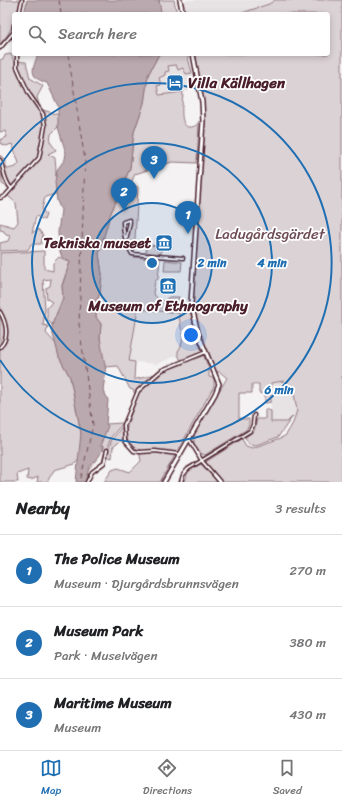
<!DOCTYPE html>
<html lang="en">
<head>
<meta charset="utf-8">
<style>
  :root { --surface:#fff; --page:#f6f6f6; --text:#202124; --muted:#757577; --line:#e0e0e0; --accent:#1f6fb2 }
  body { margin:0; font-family:Sriracha,sans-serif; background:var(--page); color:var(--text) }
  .you { position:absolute; left:191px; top:335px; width:14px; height:14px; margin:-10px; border:3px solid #fff; border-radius:50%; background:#1a73e8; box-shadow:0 0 0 6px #1a73e833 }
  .badge { display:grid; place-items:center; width:26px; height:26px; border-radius:50%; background:var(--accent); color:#fff; font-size:13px; font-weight:700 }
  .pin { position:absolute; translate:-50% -33px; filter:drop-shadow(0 1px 2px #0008) }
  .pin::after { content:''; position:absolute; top:21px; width:14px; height:12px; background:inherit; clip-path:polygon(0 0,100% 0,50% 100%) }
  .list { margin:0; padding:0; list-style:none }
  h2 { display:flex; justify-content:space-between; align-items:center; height:52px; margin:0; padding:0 16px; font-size:17px }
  h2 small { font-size:13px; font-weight:400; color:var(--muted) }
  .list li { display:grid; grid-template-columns:26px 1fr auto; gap:12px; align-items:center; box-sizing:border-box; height:72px; padding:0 16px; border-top:1px solid var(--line) }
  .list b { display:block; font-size:15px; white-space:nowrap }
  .list p { margin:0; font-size:13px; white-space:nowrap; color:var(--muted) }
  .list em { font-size:13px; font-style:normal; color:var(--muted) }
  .icon { flex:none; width:22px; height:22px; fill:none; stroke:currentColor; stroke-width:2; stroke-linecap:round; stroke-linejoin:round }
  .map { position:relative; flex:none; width:342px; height:482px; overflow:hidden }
  .search { position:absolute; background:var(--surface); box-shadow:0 2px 6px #0003; left:12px; right:12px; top:12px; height:44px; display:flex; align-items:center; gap:10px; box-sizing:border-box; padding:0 14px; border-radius:4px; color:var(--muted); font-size:15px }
  .sheet { height:268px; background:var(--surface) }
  nav { display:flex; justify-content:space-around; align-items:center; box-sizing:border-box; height:56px; border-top:1px solid var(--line); background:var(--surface); font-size:11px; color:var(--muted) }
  nav a { display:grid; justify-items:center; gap:2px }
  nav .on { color:var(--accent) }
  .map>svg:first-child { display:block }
  .built { fill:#e7e2e3 }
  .green { fill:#dbd2d5; stroke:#927880; fill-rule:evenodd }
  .water { fill:#baa9ae; stroke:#8d727a }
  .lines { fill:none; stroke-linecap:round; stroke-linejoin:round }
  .ferry { stroke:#714f59; stroke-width:1; stroke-dasharray:5 4; stroke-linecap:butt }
  .street-casing { stroke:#4a1f2b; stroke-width:5 }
  .secondary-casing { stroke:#4a1f2b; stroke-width:6 }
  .street { stroke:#fff; stroke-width:2 }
  .secondary { stroke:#fff; stroke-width:3 }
  .ring { fill:none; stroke:#1f6fb2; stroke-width:2 }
  .labels { text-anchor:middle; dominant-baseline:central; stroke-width:3.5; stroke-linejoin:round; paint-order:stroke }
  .poi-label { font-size:15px; font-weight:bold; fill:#4a1f2b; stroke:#fff; text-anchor:start }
  .park-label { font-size:15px; fill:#6e4c56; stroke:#fff }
  .centre { fill:#1f6fb2; stroke:#fff; stroke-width:2 }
  .ring-label { font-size:12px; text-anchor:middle; font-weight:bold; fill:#1f6fb2; stroke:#fff; stroke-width:3.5; stroke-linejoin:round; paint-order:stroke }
</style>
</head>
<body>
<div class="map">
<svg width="342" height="482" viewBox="0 0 342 482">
  <rect width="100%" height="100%" fill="#f4f2f2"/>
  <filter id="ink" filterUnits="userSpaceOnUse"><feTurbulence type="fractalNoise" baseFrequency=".025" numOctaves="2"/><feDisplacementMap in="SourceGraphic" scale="8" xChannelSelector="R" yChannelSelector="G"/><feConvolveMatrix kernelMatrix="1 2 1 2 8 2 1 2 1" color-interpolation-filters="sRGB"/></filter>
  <g filter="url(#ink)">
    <path class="built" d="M182 0H275L269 4 239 14H186Z
      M177 65 178 70 183 68 186 74 192 73 195 86 189 88V91L159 96 157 86 159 78 168 66Z
      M138 309 179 313 182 328 181 347 178 351V355L157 364 129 361Z
      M284 381 294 394 297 410 295 417 293 416 287 422H271V383Z"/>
    <path class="green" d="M0 0H21L18 12 14 14C14 26 8 36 0 44Z
      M159 0H174L177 14H160Z
      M275 0H342V482H220L204 463 242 439 246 446 252 448 281 438 286 435 293 423 297 410 295 399 294 394 284 381 271 383V402L265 403V394L259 393V384H252V393H239V419H249V425L246 430 205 455 199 453 194 443V434L227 378 220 372H216C204 345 192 319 193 289L205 122 204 108 195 54H328V14H239L269 4Z
      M11 54 14 61 26 62 30 78 43 86 37 97 40 109 59 115 58 127 51 134 50 142 56 150 48 154 55 158C57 170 55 182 56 194L45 197 42 209 46 215 44 220 36 216 32 233 38 229 43 235 41 244H31L28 250 0 251V243L8 241 10 236 6 235 4 231 0 230V223L14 227 18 222 16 203 8 196 9 188 2 184 0 155 6 161 7 169 16 167 19 163 12 144 6 146 0 143V140L7 137 5 131 0 132V60L4 58 5 55Z
      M159 54H187L192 73 186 74 183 68 178 70 176 65 168 66 169 71 165 72V75L159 78 161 85 157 86 159 95 183 92C183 100 177 130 192 127 196 126 198 124 199 121L197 163 172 162 135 174 131 183 138 187 134 257 160 260 158 279 155 281 153 293 159 300 164 301 169 297H179L178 301 173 304V308L183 309 186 304H189L194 328H186V338L189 341H198L209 369V377L214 378V386L160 482H104L112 470 118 468 130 472 141 461 139 450 129 445C121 426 134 414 136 396L133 390 130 389 118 366 105 367C101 354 99 338 101 324L96 318V302L100 293 102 274 99 254 110 215 130 168 134 132 144 103 148 75ZM138 309 179 313C179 325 187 340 178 351V355L183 364C175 367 140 380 134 379L135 362 129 361Z
      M147 245 161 246V254L146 252Z
      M44 251V269L53 271V263L59 257 70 262 62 285 63 298 52 325 47 319V308L52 302 47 299 46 288 50 286 51 279 43 280 45 309 43 325 48 326 46 333 56 344 59 357 70 377 81 433 80 458 75 464 54 470 47 482H37L38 477 31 480 27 479 28 470 17 474 18 482H0V253Z
      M165 260 182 262 181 271H164Z
      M265 409 271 411V422H287L293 416 278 437 256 445 249 444 245 437 254 431 257 419H265Z
      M123 423 111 437 106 451 102 450 103 447 100 446 106 424Z
      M122 427 123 439 113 447 112 458 106 456 112 439Z
      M200 464 202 465 218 482H185L188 470Z"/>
    <path class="water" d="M27 0H159L161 12 160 14H24Z
      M38 54H159L148 75 144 103 134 132 130 168 110 215 99 254 102 274 100 293 96 302V317L101 324 100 338 106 371 103 389 108 400 106 424 108 426 100 446H103C101 458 94 460 89 469 87 473 87 478 85 482H76L81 433 70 377 59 357 52 331V325L63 298 62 286 70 262 62 257 59 249 58 232 61 210 57 201 55 182 57 170 65 159 66 153 58 127V106L47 83C27 77 33 68 38 54Z"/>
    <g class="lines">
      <path class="ferry" d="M59 0 61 14
        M68 54 85 160 79 324 93 425 80 482"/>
      <g class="street-casing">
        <path id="street" d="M19 14 22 0
          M14 25V38
          M0 48 13 33
          M0 160C4 169 4 181 11 188
          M0 198 5 196 39 158 45 126 43 114 29 94 17 67V54
          M126 241 130 222 129 220 123 222C123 233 126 244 132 254L183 258
          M0 312C6 322 10 338 0 347
          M189 439 202 461 220 482
          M179 454 155 451 140 452 134 451 125 441 124 425 138 391 162 370 206 352
          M87 482 92 472 104 463 107 450
          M181 482 183 475 188 469 250 431 253 425 254 415"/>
      </g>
      <g class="secondary-casing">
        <path id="secondary" d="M180 0 183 14
          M164 482 215 394 219 384 198 333 191 303 203 121 202 102 193 54"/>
      </g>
      <use href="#street" class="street"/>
      <use href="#secondary" class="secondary"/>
    </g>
  </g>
  <circle cx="152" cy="263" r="60" fill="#1f6fb2" fill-opacity=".12"/>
  <g class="ring">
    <circle cx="152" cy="263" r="60"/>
    <circle cx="152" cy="263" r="120"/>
    <path d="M0 166A180 180 0 1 1 0 360"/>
  </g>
  <defs>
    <g id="hotel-square" transform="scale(0.9)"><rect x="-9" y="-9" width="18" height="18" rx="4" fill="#1f6fb2" stroke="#fff"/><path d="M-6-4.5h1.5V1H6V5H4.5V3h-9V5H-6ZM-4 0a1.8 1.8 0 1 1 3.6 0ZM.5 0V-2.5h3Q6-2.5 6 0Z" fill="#fff"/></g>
    <g id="museum-square" transform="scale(0.9)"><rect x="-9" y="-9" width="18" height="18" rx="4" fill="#1f6fb2" stroke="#fff"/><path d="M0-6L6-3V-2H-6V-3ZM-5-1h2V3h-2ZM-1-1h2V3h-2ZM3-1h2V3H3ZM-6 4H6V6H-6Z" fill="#fff"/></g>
  </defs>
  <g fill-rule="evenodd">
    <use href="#hotel-square" x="175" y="83"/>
    <use href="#museum-square" x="164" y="243"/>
    <use href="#museum-square" x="168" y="286"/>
  </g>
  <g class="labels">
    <g class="poi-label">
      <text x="188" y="83">Villa Källhagen</text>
      <text x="151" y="243" text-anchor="end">Tekniska museet</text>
      <text x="168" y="306" text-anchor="middle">Museum of Ethnography</text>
    </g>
    <g class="park-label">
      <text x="270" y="234">Ladugårdsgärdet</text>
    </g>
  </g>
  <circle cx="152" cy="263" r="6" class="centre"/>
  <g class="ring-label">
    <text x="212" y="267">2 min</text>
    <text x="272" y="267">4 min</text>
    <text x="279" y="394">6 min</text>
  </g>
</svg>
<div class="you"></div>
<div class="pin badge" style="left:188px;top:234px">1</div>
<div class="pin badge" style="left:124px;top:211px">2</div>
<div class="pin badge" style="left:154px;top:179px">3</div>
<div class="search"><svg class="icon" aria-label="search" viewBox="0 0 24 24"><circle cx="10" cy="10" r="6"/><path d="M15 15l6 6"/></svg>Search here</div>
</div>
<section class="sheet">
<h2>Nearby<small>3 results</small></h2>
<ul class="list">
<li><span class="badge">1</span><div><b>The Police Museum</b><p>Museum · Djurgårdsbrunnsvägen</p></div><em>270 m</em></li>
<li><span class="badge">2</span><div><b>Museum Park</b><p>Park · Museivägen</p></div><em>380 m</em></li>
<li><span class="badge">3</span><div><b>Maritime Museum</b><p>Museum</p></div><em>430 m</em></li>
</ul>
</section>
<nav>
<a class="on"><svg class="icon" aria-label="map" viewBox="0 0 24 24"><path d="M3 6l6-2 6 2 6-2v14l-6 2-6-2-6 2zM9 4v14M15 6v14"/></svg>Map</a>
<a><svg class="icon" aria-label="directions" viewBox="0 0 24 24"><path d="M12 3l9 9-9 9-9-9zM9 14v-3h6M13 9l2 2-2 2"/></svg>Directions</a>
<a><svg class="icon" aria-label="saved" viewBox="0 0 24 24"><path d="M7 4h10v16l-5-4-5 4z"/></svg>Saved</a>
</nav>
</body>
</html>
